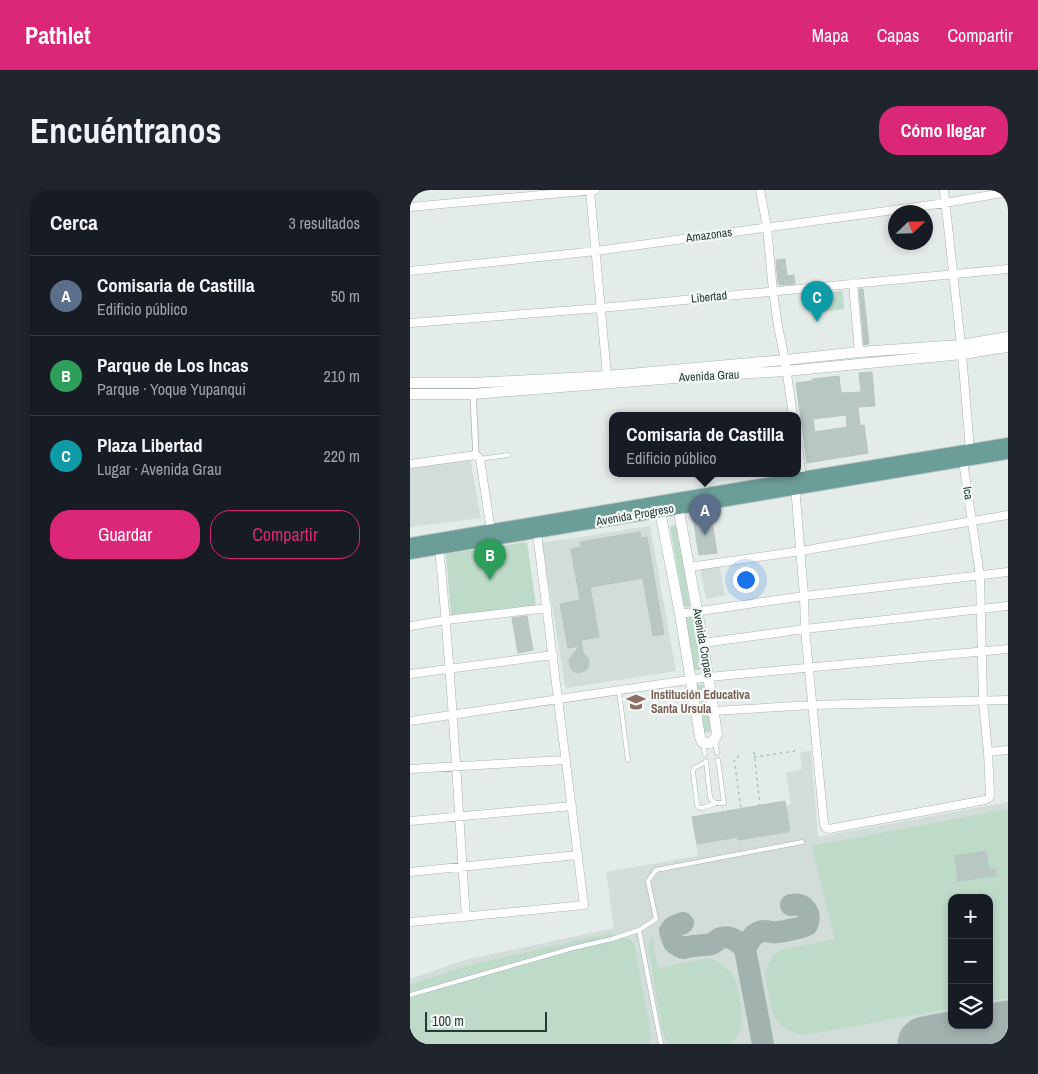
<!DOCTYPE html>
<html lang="es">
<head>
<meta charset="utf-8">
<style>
  :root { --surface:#171b24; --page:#20242c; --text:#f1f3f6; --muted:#9ea1a6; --line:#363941; --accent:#db2777 }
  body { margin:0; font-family:"Archivo Narrow",sans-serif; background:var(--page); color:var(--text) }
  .controls { position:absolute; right:15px; bottom:15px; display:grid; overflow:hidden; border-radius:10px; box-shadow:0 2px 8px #0003 }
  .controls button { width:45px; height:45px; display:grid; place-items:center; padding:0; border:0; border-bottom:1px solid var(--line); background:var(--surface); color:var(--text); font:25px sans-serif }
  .compass { position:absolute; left:478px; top:15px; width:45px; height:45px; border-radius:50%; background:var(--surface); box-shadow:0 2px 8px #0003; rotate:67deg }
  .scale { position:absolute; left:15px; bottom:12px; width:122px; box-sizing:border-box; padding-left:5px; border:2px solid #243c38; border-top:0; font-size:14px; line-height:18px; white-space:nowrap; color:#243c38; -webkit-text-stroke:4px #f4f9f7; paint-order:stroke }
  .you { position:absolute; left:335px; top:389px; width:18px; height:18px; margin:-12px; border:4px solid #fff; border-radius:50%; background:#1a73e8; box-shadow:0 0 0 8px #1a73e833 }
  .badge { display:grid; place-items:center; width:32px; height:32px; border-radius:50%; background:var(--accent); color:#fff; font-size:16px; font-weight:700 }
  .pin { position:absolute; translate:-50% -41px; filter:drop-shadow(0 1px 2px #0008) }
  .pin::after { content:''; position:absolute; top:26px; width:18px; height:15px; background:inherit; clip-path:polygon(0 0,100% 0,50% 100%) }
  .popup { position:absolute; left:199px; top:222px; width:192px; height:65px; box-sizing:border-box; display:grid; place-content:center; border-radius:10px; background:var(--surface); filter:drop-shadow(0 1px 4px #0005); font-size:16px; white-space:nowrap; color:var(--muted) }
  .popup b { font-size:19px; color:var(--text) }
  .popup::after { content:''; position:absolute; left:50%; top:100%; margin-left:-10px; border:10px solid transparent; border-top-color:var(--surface) }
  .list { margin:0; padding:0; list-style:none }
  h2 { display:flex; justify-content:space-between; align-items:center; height:65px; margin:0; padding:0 20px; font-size:21px }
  h2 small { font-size:16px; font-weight:400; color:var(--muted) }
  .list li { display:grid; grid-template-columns:32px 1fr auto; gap:15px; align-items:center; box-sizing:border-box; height:80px; padding:0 20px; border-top:1px solid var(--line) }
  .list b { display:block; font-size:19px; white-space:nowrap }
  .list p { margin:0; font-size:16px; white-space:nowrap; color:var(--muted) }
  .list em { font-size:16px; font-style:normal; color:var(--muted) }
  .actions { display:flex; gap:10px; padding:15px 20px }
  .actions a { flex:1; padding:11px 0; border:1px solid var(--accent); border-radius:20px; text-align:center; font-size:18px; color:var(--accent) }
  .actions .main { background:var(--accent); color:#fff }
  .icon { flex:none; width:28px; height:28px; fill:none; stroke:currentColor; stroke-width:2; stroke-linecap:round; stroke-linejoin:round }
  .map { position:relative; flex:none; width:598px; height:854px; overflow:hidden; border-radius:20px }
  header { display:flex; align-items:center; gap:30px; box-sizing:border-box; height:70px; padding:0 25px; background:var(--accent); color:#fff }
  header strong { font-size:24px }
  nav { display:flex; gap:28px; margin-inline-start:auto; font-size:18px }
  .intro { display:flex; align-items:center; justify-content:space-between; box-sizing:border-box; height:120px; padding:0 30px }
  h1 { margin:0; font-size:35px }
  .button { padding:12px 22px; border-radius:20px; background:var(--accent); color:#fff; font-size:18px; font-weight:700 }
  main { display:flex; gap:30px; padding:0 30px }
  aside { flex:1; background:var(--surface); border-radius:20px; box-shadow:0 2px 8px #0003 }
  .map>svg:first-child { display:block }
  .built { fill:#d2dcd8; fill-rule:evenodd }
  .green { fill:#bedbc9 }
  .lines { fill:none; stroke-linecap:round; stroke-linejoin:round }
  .taxiway { stroke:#a2b2ae; stroke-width:22 }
  .runway { stroke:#a2b2ae; stroke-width:55 }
  .building { fill:#b9c7c3; stroke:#b6c5c1; fill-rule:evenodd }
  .service-casing { stroke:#a7b4b0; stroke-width:5 }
  .pedestrian-casing { stroke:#a7b4b0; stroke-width:7 }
  .minor-casing { stroke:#a7b4b0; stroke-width:9 }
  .tertiary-casing { stroke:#a7b4b0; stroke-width:11 }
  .primary-casing { stroke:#c2c8c7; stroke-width:14 }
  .path { stroke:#86ada5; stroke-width:1; stroke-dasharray:2.5 4; stroke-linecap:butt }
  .service { stroke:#fff; stroke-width:4 }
  .pedestrian { stroke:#fff; stroke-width:5.5 }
  .minor { stroke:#fff; stroke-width:8 }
  .tertiary { stroke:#fff; stroke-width:10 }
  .primary { stroke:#6b9e97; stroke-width:12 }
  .labels { text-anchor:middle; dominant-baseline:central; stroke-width:4.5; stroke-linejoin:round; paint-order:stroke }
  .street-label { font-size:12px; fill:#243c38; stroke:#f4f9f7 }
  .education-label { font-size:12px; font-weight:bold; fill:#785e54; stroke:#f4f9f7; text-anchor:start }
</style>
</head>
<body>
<header>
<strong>Pathlet</strong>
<nav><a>Mapa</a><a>Capas</a><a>Compartir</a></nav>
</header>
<div class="intro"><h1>Encuéntranos</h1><a class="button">Cómo llegar</a></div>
<main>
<aside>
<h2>Cerca<small>3 resultados</small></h2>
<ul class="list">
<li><span class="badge" style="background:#5c6f8a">A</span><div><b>Comisaria de Castilla</b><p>Edificio público</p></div><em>50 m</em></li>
<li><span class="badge" style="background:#2e9e5b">B</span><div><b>Parque de Los Incas</b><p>Parque · Yoque Yupanqui</p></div><em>210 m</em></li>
<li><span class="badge" style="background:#0f9aa8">C</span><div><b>Plaza Libertad</b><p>Lugar · Avenida Grau</p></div><em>220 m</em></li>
</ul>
<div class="actions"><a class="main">Guardar</a><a>Compartir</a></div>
</aside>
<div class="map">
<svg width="598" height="854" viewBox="0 0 598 854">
  <rect width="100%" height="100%" fill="#e4ece9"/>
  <path class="built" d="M60 268 71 328 0 337V276Z
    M240 336 266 481 157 498 155 496 132 353Z
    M309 374 315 405 296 409 290 378Z
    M401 561 408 647 598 612V854H0V789L55 770 204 738 196 682 288 666 282 627 375 611 376 616 381 614 376 583 392 579 390 562ZM542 708H579V835H542Z"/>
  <path class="green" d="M431 101 433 102 434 119 413 122 412 118 416 114 420 112 421 108 419 106 406 108V104Z
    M263 335 267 336 280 415 278 418 274 416 260 337Z
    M117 352 126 416 41 425 36 364Z
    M277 426 283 427 291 479 289 480H284L275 429Z
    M290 494 294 495 301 542 293 543 286 496Z
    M598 619V808L579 811V708H542V818L396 845C382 844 370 837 363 825L355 786C356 776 361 767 369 760L425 749 402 656Z
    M200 743 220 750 224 753 240 839V854H0V795L57 776Z
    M242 746 248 778 300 768C308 772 316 777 322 784 326 791 328 799 329 807 333 825 335 840 320 854H258L255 849 252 838 238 757Z"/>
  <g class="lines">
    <path class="taxiway" d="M273 733 263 737 260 741C263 752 263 754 273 758 282 755 292 756 301 754 305 753 307 749 311 748 321 745 329 752 335 759L353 854
      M335 759C339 751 344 741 355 741 361 741 356 742 362 742 369 743 391 738 397 735 402 723 394 712 381 715"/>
    <path class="runway" d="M515 854 598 838"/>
  </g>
  <path class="building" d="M375 69 377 86 384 85 385 94 370 95 368 93 366 70Z
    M449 99H453L459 154 454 155Z
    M462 182 465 216 448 217 450 236 454 235 458 263 397 273 386 193 402 191V189L429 186 431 203 451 202 449 183ZM436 225 437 237 405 242 403 229Z
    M301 325 307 363 289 365 283 327Z
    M230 342 231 348 237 347 254 444 243 446 233 388 180 397 189 447 171 450 173 463 178 468 179 472 178 477 176 480 172 482 167 483 163 481 160 477 159 473 160 468 169 456 158 458 150 414 170 410 161 359 171 357 170 352Z
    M117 426 123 460 108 463 102 428Z
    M375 611 380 640 377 641V642L328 650V647L287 654 282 627Z
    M576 661 579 680 585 679 586 686 548 691 545 666Z"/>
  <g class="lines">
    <g class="service-casing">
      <path id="service" d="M70 269 98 265
        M209 501 218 570
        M305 550 307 563
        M293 555 295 564
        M296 571 300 607C303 614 307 613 314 613L308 570
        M296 572 284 578 283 582 287 614 288 617 293 618 304 614
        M0 805 163 758 202 749 229 740
        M251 854 229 740 246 729 238 691 246 680 392 652"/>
    </g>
    <g class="pedestrian-casing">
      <path id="pedestrian" d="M63 204 66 265"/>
    </g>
    <g class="minor-casing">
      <path id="minor" d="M350 0 357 37 363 101 368 136 375 170 383 226
        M180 1 197 186
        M0 17 185 0
        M0 81 186 61 535 13 598 2
        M443 93 449 162
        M0 133 191 118 598 79
        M388 257 392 290
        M0 274 66 265 70 269 81 341
        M385 296 394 406 395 439 414 634 416 638 419 639 575 610 579 608 580 604 578 562 573 512 570 386 553 271 560 260 552 164 534 0
        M29 358C42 481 47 604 56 727
        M279 377 391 361 598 325
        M270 424 394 406 598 382
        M0 436 37 430 137 418
        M293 453 395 439 598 416
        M0 484 143 465
        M304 521 403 515 598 510
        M0 531 299 487 598 459
        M578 562 598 560
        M0 579 156 570
        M0 631 162 616
        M0 682 168 665
        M0 732 174 715 127 343"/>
    </g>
    <g class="tertiary-casing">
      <path id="tertiary" d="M0 193H62L197 186 375 170 449 162 551 155 598 147
        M0 204H63L277 187 376 181 552 164 598 157
        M249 316 270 424 290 547 293 553H300L303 551 306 547 307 544 293 453 267 311"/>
    </g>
    <g class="primary-casing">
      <path id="primary" d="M0 354 392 288 598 254
        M0 363 598 263"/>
    </g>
    <path class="path" d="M344 562 350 615
      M329 566 324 569 331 618
      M344 567 385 561"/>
    <use href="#service" class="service"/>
    <use href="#pedestrian" class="pedestrian"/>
    <use href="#minor" class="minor"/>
    <use href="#tertiary" class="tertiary"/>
    <use href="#primary" class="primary"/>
  </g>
  <defs>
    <g id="school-bare" transform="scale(1.5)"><path d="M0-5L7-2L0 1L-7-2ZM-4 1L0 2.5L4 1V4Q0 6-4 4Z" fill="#8d6e63" stroke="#f4f9f7" stroke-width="2.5" paint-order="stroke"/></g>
  </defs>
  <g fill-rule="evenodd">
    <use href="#school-bare" x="226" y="512"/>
  </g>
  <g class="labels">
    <g class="street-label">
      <text transform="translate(299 45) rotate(-8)">Amazonas</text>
      <text transform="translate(299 107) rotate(-6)">Libertad</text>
      <text transform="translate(299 186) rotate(-3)">Avenida Grau</text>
      <text transform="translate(558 303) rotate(81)">Ica</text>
      <text transform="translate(225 325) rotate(-10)">Avenida Progreso</text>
      <text transform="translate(293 453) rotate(80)">Avenida Corpac</text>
    </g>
    <g class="education-label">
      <text x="241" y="505">Institución Educativa<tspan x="241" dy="14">Santa Ursula</tspan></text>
    </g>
  </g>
</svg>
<div class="controls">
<button>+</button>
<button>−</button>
<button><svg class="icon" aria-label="layers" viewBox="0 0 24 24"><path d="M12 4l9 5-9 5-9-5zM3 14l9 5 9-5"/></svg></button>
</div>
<svg class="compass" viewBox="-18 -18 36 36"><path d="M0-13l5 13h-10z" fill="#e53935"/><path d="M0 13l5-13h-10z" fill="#9ea1a6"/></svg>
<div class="scale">100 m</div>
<div class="you"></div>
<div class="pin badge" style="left:295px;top:345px;background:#5c6f8a">A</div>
<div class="popup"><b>Comisaria de Castilla</b>Edificio público</div>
<div class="pin badge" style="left:80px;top:390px;background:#2e9e5b">B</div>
<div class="pin badge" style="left:407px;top:132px;background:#0f9aa8">C</div>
</div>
</main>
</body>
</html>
